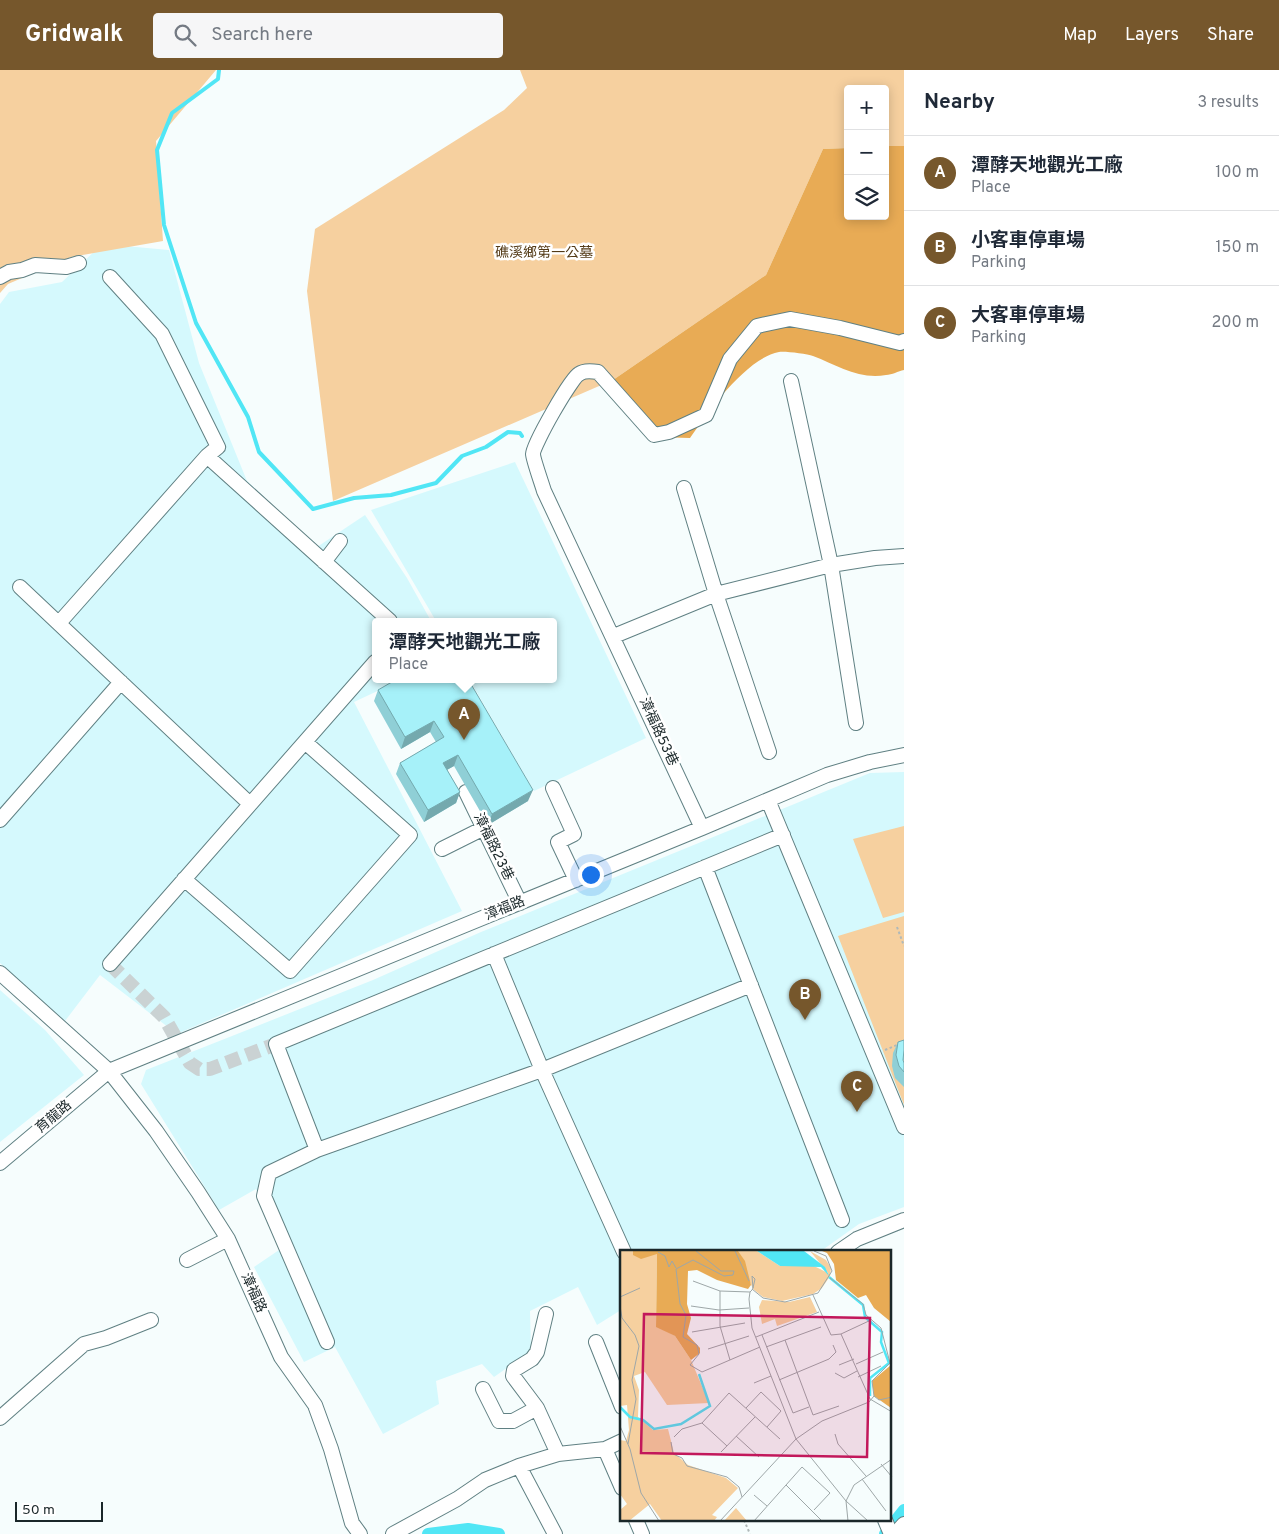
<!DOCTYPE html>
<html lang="en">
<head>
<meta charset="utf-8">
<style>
  :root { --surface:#fff; --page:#f6f6f7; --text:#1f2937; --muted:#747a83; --line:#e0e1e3; --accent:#76572c }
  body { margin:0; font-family:Overpass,"Noto Sans TC",sans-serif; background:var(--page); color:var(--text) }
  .controls { position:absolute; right:15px; top:15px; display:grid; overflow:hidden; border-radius:5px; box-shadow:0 2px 12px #0003 }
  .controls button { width:45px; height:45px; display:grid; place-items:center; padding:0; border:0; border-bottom:1px solid var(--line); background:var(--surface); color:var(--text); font:25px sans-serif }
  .scale { position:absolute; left:15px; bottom:12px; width:88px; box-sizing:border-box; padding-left:5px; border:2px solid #1a2729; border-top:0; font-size:14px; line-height:18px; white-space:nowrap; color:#1a2729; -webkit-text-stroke:4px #fff; paint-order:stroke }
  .you { position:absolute; left:590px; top:804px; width:18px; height:18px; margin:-12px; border:4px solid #fff; border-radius:50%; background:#1a73e8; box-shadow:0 0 0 8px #1a73e833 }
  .badge { display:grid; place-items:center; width:32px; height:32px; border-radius:50%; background:var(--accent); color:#fff; font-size:16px; font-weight:700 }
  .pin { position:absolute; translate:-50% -41px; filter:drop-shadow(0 1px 2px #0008) }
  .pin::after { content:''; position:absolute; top:26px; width:18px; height:15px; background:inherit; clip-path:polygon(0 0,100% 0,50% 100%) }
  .popup { position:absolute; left:372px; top:548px; width:185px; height:65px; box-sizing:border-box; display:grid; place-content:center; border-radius:5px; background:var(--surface); filter:drop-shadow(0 1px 4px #0005); font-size:16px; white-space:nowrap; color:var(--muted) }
  .popup b { font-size:19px; color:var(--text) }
  .popup::after { content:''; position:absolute; left:50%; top:100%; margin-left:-10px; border:10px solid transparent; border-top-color:var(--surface) }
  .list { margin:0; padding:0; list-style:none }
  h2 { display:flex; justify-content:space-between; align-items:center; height:65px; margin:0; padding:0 20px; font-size:21px }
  h2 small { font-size:16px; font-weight:400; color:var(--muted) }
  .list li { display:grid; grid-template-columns:32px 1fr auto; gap:15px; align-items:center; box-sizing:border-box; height:75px; padding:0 20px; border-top:1px solid var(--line) }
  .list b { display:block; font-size:19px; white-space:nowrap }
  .list p { margin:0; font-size:16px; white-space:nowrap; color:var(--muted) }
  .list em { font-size:16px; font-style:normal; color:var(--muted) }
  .icon { flex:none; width:28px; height:28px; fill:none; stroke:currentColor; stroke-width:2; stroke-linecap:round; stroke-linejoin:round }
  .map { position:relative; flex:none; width:904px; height:1464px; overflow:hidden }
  header { display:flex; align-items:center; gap:30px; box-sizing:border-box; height:70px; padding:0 25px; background:var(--accent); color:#fff }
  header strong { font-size:24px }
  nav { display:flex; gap:28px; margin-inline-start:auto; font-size:18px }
  .search { width:350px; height:45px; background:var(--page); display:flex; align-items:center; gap:12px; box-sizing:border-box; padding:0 18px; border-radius:5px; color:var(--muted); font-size:19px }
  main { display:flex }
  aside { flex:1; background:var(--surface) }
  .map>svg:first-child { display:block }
  .built { fill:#d5f9fd }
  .green { fill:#f6d09f }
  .forest { fill:#e8ab55 }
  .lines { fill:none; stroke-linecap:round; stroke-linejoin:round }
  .stream { stroke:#51e6f5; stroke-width:4 }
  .canal { stroke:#51e6f5; stroke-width:12 }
  .minor-tunnel { stroke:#cad2d3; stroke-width:14; stroke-dasharray:14 7; stroke-linecap:butt }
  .minor-casing { stroke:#608083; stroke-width:16 }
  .path { stroke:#b0b9b9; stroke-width:2; stroke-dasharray:2.5 2.5; stroke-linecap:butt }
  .minor { stroke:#fff; stroke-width:14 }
  .wall { fill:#8fcfd6 }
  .shaded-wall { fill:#74a9ae }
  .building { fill:#a6f1f9; stroke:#74a9ae }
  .labels { text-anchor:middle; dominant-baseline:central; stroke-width:5; stroke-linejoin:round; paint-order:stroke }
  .park-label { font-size:14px; fill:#533a16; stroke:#fff }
  .street-label { font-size:14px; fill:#1a2729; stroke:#fff }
  .inset-river { fill:none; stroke:#51e6f5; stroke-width:2.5 }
  .inset-road { fill:none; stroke:#9ea7a8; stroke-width:1 }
  .view { fill:#c2185b; fill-opacity:0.15; stroke:#c2185b; stroke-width:2.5 }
  .inset-edge { fill:none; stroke:#1a2729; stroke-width:2.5 }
</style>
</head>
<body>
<header>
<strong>Gridwalk</strong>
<div class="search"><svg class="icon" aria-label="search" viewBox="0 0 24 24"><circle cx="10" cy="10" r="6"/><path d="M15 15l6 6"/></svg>Search here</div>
<nav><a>Map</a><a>Layers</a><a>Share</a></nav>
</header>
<main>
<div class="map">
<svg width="904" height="1464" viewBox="0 0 904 1464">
  <rect width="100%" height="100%" fill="#f6fdfd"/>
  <path class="built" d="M125 176 169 180 199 293 247 411 317 477 365 445 407 508 431 551H375V609H403L354 632 462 841 177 964 100 905 65 951 0 893V234L9 222 62 212 98 178Z
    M515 392 646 668 534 721 469 609H553V551H436L371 440Z
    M904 702V1137L859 1154 821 1181 622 1182 621 1240 597 1255 578 1217 530 1241 531 1281 494 1307 482 1294 436 1311 439 1334 383 1364 335 1277 304 1292 254 1197 282 1178 256 1119 219 1140 141 1014 146 1000 373 910 481 862 870 703Z
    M0 920 45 960 84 1005 0 1072Z"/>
  <path class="green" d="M0 0H216L156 71 163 171 71 187 8 214 0 223Z
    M520 0H904V76H885V19H848V78L823 79 766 205 613 310 333 431 307 221 315 159 504 40 527 18Z
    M904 756V842L883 848 853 769Z
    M904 846V1035L838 866Z"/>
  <path class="forest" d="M885 76H904V300C898 301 892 305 886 305 859 310 837 295 813 286 807 284 785 281 779 282 746 288 708 342 690 368L656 367 613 310 766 205 823 79 848 78V146H885Z"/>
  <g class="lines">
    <path class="stream" d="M219 0 218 9 172 43 157 80 164 155 196 253 248 347 259 382 313 439 354 428 391 425 436 413 462 386 486 377 508 362 520 363 522 366"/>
    <path class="canal" d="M428 1464 468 1459 499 1464
      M885 1464 904 1440"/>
    <path class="minor-tunnel" d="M110 894 164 947 190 993 199 999H210L276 974"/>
    <g class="minor-casing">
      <path id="minor" d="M0 207 9 202 22 200 35 195 66 197 79 193
        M110 207 162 264 218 377 207 386
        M791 311 831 495 856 653
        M684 418 716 524 769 682
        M324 492 340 471
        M20 517 250 734
        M59 553 207 386 390 551
        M614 566 716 524 831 495 875 488 904 486
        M553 718 574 764 558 772 576 810
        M466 722 520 833
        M768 730 904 1057
        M0 750 121 612
        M702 758 544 421C542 414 533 389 533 384 533 375 571 308 579 304 584 300 592 301 598 302L654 365 669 362 706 345 730 289 757 256 790 249 840 258 900 273 904 271
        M442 779 484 758
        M705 797 842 1150
        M184 809 290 901 410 765 305 672
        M494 884 542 1000 624 1182
        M110 894 375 592
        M0 903 109 1001 156 1061 198 1122 228 1169 281 1287 315 1335 331 1379 352 1453 360 1464
        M317 1080 276 974 783 765
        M0 1093 109 1001 702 758 827 705 870 692 904 685
        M838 1182 857 1169 904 1150
        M187 1190 228 1169
        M546 1244 537 1282 532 1289 514 1300 513 1306 537 1338 558 1384
        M327 1272 264 1126 269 1103 317 1080 542 1000 751 915
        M596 1272 622 1337
        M483 1319 499 1351H513L537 1338
        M0 1348 84 1274 106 1268 151 1250
        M605 1379 622 1418
        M519 1396 555 1464
        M636 1450 642 1464
        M885 1450 891 1464
        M393 1464 457 1429 485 1410 519 1396 558 1384 605 1379 622 1371
        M895 1464 904 1454"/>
    </g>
    <path class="path" d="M897 857 904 876
      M885 980 897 975
      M744 1450 750 1464"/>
    <use href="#minor" class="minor"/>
  </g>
  <path class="wall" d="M402 612 528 731 488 755 454 696 447 700 460 722 456 733 424 752 396 704 400 693 436 672 430 662 401 679 374 631 378 620Z
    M904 970V990H903L904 993V1017L895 1008 892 996 893 983 898 972Z"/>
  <path class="shaded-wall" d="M434 651 430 662 401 679 405 667Z
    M458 685 454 696 439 704 443 693Z
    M533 720 528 731 488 755 492 744Z
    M460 722 456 733 424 752 428 740Z"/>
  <path class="building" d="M397 609H401L402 612 407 609H468L533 720 492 744 458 685 443 693 460 722 428 740 400 693 444 667 434 651 405 667 378 620Z
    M904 970V980L903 990 904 993V1002L899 996 896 985 898 972Z"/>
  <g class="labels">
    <g class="park-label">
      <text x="544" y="183">礁溪鄉第一公墓</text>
    </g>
    <g class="street-label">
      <text transform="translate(658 662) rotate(65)">漳福路53巷</text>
      <text transform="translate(493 777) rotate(64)">漳福路23巷</text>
      <text transform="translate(505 839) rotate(-22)">漳福路</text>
      <text transform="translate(54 1047) rotate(-40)">育龍路</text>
      <text transform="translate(253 1223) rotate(66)">漳福路</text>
    </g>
  </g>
  <g transform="translate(620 1180)">
    <rect width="271" height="271" fill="#f6fdfd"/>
    <path d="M0 1H13V5L37 4 36 76 55 86 71 110 89 153 47 155 25 122 14 126 19 140 18 167 33 180 48 179 54 203 68 215 106 228 118 238 92 265 97 267 94 271H42L30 254 9 271H0V260L7 254 0 244V190L6 191 9 180 7 155 0 156ZM116 1H137L160 16H194L208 23 190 1 206 10 211 18 210 26 202 38 193 44 162 51 143 47 133 39ZM190 47 197 62 157 76 155 69 142 74 139 57 142 50 169 52ZM116 258 127 271H104Z" fill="#f6d09f"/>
    <path d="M13 1H118L125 11 131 35 128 39 97 30 77 20 68 21 67 54 71 68 67 84 80 98V103L71 110 55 86 36 77 37 4 21 9 13 5ZM202 1H271V72L254 58 246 45 238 48 216 30 214 14 207 3ZM271 115V158L254 146 252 131Z" fill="#e8ab55"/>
    <path d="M137 1H184L205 17 209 26 201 17 160 16Z" fill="#51e6f5"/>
    <path class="inset-river" d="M209 27 243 55 245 67 262 82 261 92 269 113 250 128V146M0 157 10 167 23 170 34 179 61 174 90 156 79 124"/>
    <path class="inset-road" d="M76 1 101 21H114L113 25 104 26 73 10 56 19 60 54 66 65 63 87 77 95 79 104 70 115 82 122 140 97M115 1 129 31M38 2 45 6 49 17 52 11 56 18M73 31 100 41 130 42M133 38 132 26 135 29 133 38 132 40 130 42 129 49 132 78 176 189 226 251 248 271M132 39 143 48 165 52 198 43 212 21 206 6 194 1M100 41V76L110 110M193 45 211 85 221 84 250 149 272 162M0 47 20 38M0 56 2 68 15 85 19 96 12 130 16 149 8 194M71 56 99 60 129 58M72 82 125 73M221 84 251 70M142 85 173 163 189 157M136 87 199 62M165 90 193 165 219 156M146 97 201 77M88 99 129 86M236 114 263 102M219 115 234 109M215 123 224 128 237 121M238 127 261 116M159 130 209 109 216 102 213 95M134 133 151 126M254 146 259 150 272 147M126 158 141 142 161 161 147 177M0 176 10 199 21 243 39 271M215 184 218 194 246 226M116 186 139 207M54 187 62 179 82 173M51 192 53 204 62 208 67 216 107 227 119 237 122 247M107 196 82 173 109 143 160 189M101 202 135 167M261 214 272 227M242 229 266 261M166 235 202 271M134 245 147 256M100 271 176 189 202 171 249 152 254 146 252 131 270 113 261 78 246 65 243 54 210 28M134 271 182 217 210 243 194 260M228 271 226 251 234 235 272 209"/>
    <path class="view" d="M24 64 250 68 247 207 21 203Z"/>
    <rect width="271" height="271" class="inset-edge"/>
  </g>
</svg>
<div class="controls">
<button>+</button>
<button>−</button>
<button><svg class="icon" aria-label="layers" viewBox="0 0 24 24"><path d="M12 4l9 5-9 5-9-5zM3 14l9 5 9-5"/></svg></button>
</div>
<div class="scale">50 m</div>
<div class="you"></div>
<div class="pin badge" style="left:464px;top:670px">A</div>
<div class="popup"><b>潭酵天地觀光工廠</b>Place</div>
<div class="pin badge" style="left:805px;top:950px">B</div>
<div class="pin badge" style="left:857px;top:1042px">C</div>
</div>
<aside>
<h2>Nearby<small>3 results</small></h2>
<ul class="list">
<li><span class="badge">A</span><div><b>潭酵天地觀光工廠</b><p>Place</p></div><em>100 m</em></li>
<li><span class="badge">B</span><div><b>小客車停車場</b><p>Parking</p></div><em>150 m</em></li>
<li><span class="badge">C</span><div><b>大客車停車場</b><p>Parking</p></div><em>200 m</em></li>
</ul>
</aside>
</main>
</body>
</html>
